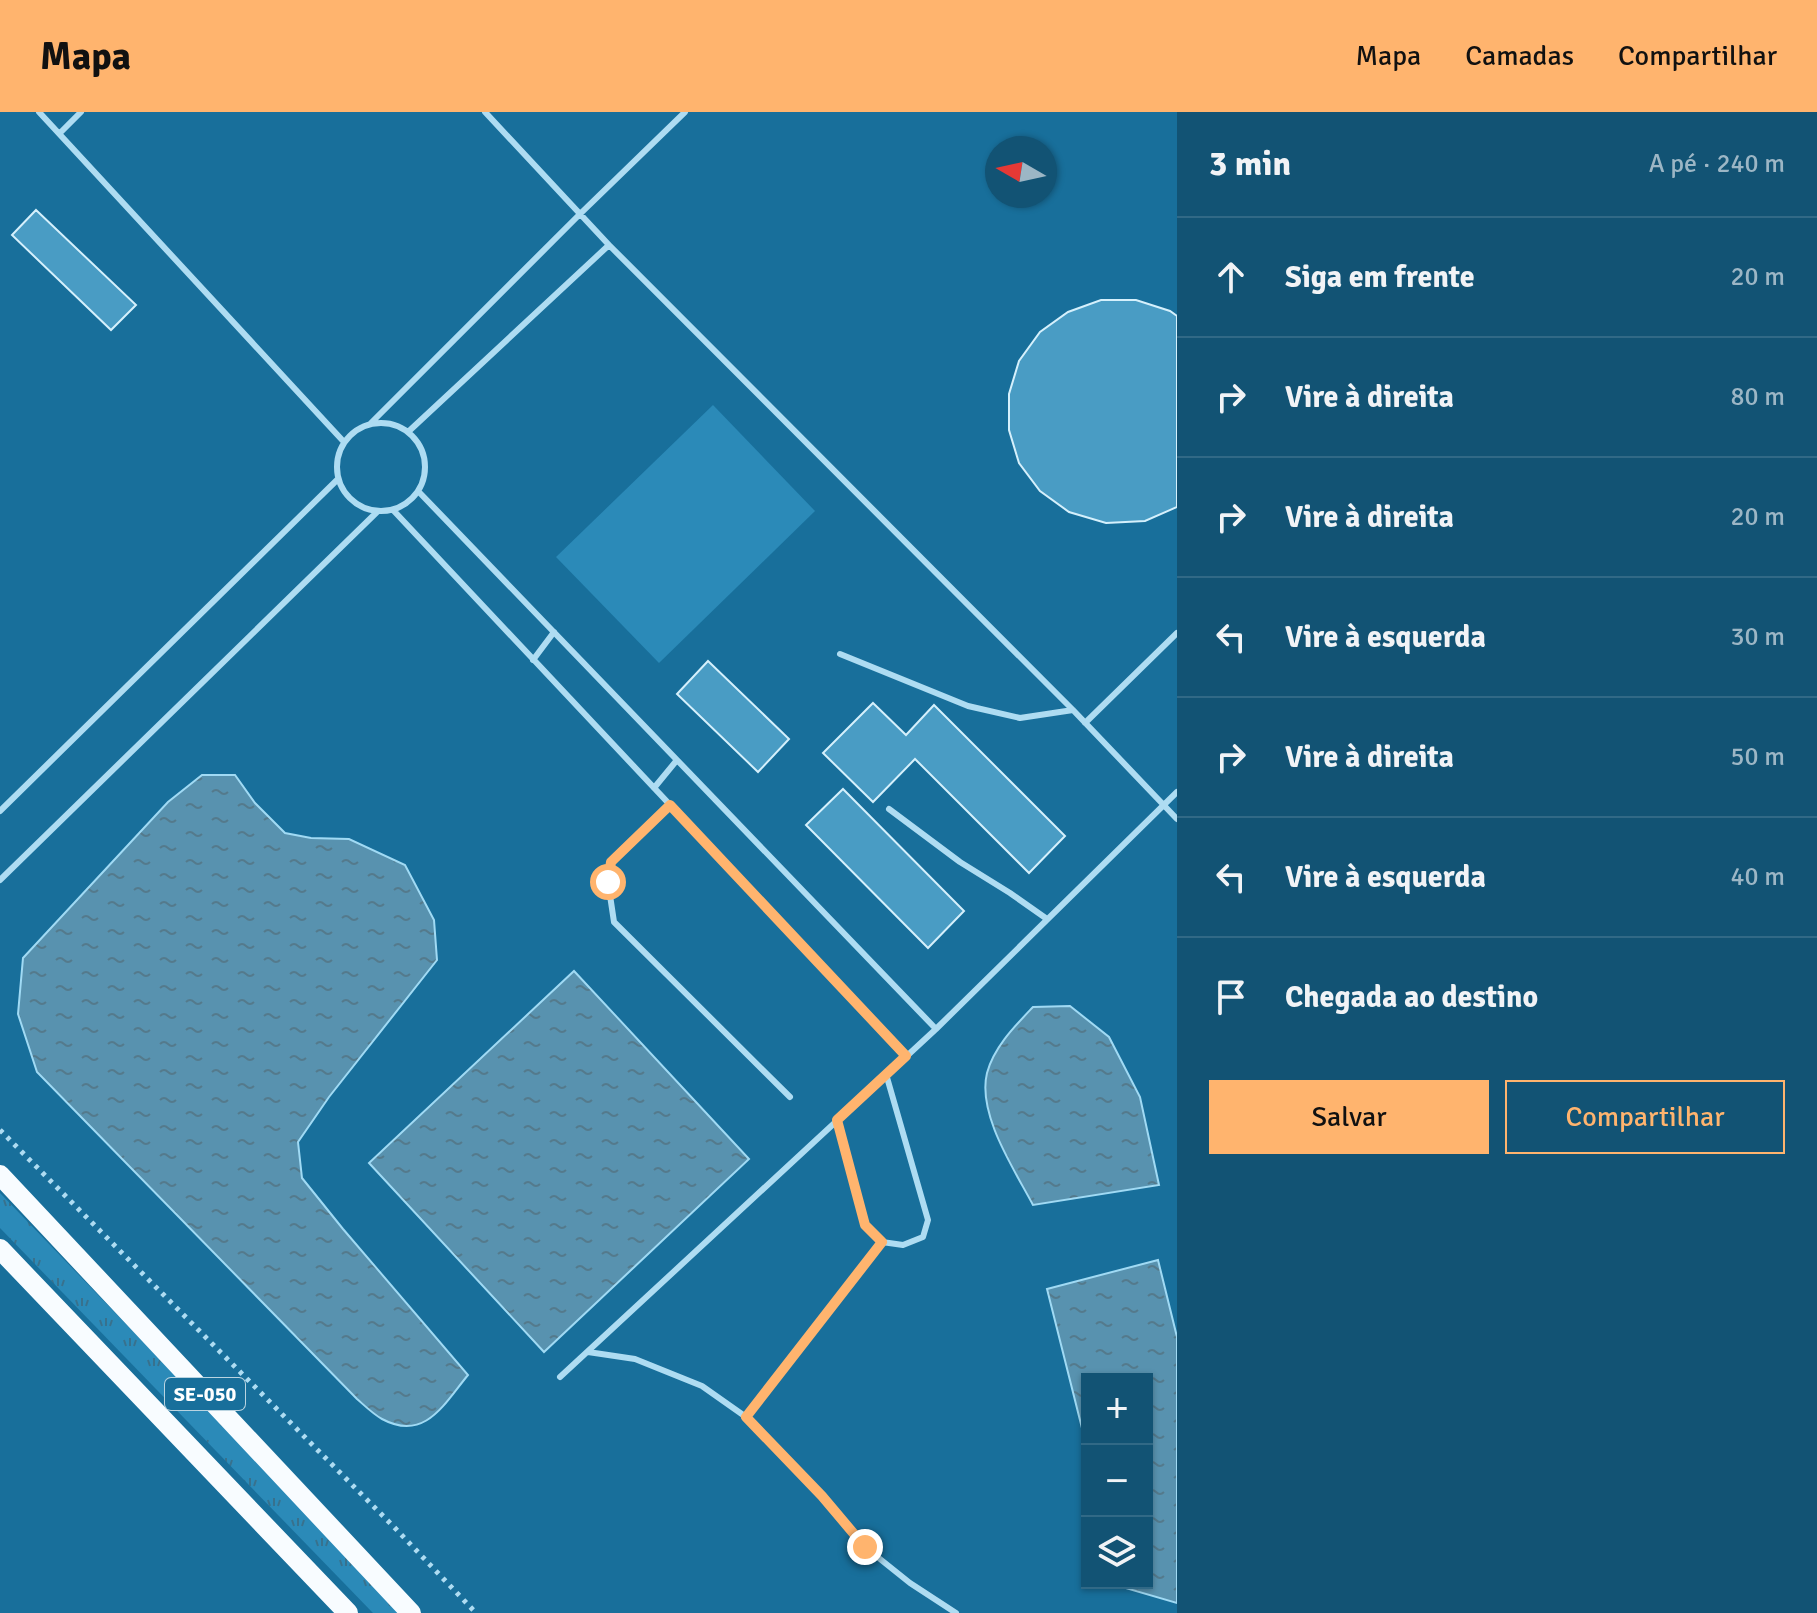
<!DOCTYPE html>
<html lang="pt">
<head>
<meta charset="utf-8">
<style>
  :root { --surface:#125374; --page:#1f5d7c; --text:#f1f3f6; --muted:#9cb6c5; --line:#316986; --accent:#ffb46e }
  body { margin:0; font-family:Signika,sans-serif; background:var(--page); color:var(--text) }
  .controls { position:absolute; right:24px; bottom:24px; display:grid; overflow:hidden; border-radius:0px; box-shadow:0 2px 6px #0004 }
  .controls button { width:72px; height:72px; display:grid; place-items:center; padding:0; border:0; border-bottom:2px solid var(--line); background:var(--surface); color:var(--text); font:40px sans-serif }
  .compass { position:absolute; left:985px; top:24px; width:72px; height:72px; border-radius:50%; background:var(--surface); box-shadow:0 2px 6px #0004; rotate:279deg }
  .stop { position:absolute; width:24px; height:24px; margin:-18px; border:6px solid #ffb46e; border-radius:50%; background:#fff }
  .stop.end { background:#ffb46e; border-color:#fff; box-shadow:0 2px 8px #0008 }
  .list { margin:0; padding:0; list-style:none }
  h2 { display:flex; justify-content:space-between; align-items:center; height:104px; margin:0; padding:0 32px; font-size:34px }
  h2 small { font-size:26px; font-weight:400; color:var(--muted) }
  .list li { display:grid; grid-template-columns:52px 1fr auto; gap:24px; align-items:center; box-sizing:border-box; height:120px; padding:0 32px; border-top:2px solid var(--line) }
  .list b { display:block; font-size:30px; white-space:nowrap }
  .list em { font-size:26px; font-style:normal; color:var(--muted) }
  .actions { display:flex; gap:16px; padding:24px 32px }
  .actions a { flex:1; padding:18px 0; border:2px solid var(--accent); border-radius:0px; text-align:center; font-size:28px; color:var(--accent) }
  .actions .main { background:var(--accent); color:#111 }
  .icon { flex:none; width:44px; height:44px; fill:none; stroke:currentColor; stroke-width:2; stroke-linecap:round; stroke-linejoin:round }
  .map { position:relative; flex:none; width:1177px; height:1501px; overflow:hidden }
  header { display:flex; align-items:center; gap:48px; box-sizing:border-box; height:112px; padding:0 40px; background:var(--accent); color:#111 }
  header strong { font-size:38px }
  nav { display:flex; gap:44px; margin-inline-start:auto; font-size:28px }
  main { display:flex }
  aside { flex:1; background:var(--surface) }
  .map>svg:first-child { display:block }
  .grass { fill:url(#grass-tufts) }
  .park { fill:#2b8ab8 }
  .water { fill:url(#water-ripples); stroke:#a0daf4; stroke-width:2 }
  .building { fill:#499cc4; stroke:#d5f0fc; stroke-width:2 }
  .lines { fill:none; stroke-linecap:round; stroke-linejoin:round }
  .path { stroke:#aedcf2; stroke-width:5; stroke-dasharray:4 6; stroke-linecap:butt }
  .lane { stroke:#aedcf2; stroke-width:6 }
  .primary { stroke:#f8fcff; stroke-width:20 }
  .route { stroke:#ffb46e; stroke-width:10 }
  .labels { text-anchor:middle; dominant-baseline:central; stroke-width:6; stroke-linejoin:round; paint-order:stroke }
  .shield { fill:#186f9b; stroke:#bad4e1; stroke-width:2 }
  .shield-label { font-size:20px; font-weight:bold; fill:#fff }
</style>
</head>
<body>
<header>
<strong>Mapa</strong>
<nav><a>Mapa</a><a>Camadas</a><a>Compartilhar</a></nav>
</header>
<main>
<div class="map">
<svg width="1177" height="1501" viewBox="0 0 1177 1501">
  <defs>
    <pattern id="grass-tufts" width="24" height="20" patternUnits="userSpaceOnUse" patternTransform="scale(2)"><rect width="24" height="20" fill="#2b8ab8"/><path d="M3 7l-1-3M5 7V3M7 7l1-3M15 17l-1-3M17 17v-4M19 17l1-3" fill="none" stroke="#38718d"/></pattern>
    <pattern id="water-ripples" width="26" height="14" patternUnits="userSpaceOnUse" patternTransform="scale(2)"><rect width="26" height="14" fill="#5892af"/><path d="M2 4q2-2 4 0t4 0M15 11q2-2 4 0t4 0" fill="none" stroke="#547a8c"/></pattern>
  </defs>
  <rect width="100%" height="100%" fill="#186f9b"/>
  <path class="grass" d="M0 1081 404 1501H373L0 1116Z"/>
  <path class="park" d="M713 293 815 399 659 551 556 445Z"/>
  <path class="water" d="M202 663H235L255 691 285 721 311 726 349 727 405 753 434 808 437 848 329 985 298 1030 302 1066 343 1117 468 1263C444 1292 425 1330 382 1307 373 1302 365 1294 357 1287L37 960 18 902 23 846 168 690Z
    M574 859 749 1047 544 1240 369 1051Z
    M1070 894 1109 925 1140 985 1159 1073 1033 1093C1014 1057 977 1002 987 961 994 935 1015 914 1033 895Z
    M1158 1148 1177 1225V1491L1122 1475 1120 1471H1147V1267H1087V1336L1047 1177Z"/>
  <path class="building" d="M36 98 136 193 111 218 12 123Z
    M1101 188H1136L1170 199 1177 204V395L1145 409 1106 411 1069 400 1040 379 1019 351 1009 318V282L1019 249 1040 220 1068 200Z
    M708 549 789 627 758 660 677 582Z
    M873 591 906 623 934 593 1065 724 1029 761 915 647 873 690 823 641Z
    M843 677 964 799 928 836 806 713Z"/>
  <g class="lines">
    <path class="path" d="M0 1018 394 1415 476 1501"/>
    <path class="lane" d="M39 0 344 330
      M485 0 609 133 1073 598 1177 707
      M60 21 81 0
      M337 355a44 44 0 1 1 88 0a44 44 0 1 1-88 0Z
      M370 312 580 102 685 0
      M408 320 609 133
      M418 379 936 917
      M393 398 906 944
      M840 542 968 594 1020 606 1073 598
      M533 548 554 520
      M1085 611 1177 521
      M654 676 677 648
      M670 693 611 750 608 770 614 810 790 985
      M889 697 960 750 1010 781 1047 807
      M0 699 338 367
      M0 768 377 400
      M837 1008 865 1113 882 1130 903 1133 923 1125 928 1108 886 962
      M588 1240 635 1247 702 1274 746 1305 822 1384 865 1435 910 1471 956 1501
      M560 1265 936 917 1177 680
      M746 1305 882 1130"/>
    <path class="primary" d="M0 1063 411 1501
      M0 1137 348 1501"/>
  </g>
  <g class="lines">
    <path class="route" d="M608 770 611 750 670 693 906 944 837 1008 865 1113 882 1130 746 1305 822 1384 865 1435"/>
  </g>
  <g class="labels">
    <rect class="shield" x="165" y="1266" width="80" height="32" rx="6"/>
    <g class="shield-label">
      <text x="205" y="1282">SE-050</text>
    </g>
  </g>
</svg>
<div class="controls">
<button>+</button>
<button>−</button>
<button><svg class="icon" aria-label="layers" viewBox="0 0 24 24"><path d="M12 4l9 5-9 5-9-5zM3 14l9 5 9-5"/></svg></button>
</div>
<svg class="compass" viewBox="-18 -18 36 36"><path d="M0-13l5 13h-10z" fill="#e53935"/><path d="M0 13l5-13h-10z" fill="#9cb6c5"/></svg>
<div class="stop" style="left:608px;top:770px"></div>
<div class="stop end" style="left:865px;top:1435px"></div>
</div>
<aside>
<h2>3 min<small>A pé · 240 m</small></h2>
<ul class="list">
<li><svg class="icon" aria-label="ahead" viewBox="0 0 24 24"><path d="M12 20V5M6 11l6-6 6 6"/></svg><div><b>Siga em frente</b></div><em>20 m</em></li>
<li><svg class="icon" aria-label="right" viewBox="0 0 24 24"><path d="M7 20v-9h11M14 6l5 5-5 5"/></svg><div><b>Vire à direita</b></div><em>80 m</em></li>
<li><svg class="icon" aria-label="right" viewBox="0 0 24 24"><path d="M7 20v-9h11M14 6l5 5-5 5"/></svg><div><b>Vire à direita</b></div><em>20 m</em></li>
<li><svg class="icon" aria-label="left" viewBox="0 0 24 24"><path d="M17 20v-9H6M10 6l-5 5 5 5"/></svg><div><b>Vire à esquerda</b></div><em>30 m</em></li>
<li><svg class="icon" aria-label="right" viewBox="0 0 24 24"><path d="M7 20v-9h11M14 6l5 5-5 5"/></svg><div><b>Vire à direita</b></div><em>50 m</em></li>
<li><svg class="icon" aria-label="left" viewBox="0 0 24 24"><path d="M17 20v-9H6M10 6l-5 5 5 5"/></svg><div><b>Vire à esquerda</b></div><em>40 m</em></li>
<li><svg class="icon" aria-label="arrive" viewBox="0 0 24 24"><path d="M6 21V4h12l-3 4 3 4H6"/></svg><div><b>Chegada ao destino</b></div></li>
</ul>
<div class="actions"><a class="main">Salvar</a><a>Compartilhar</a></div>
</aside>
</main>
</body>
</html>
